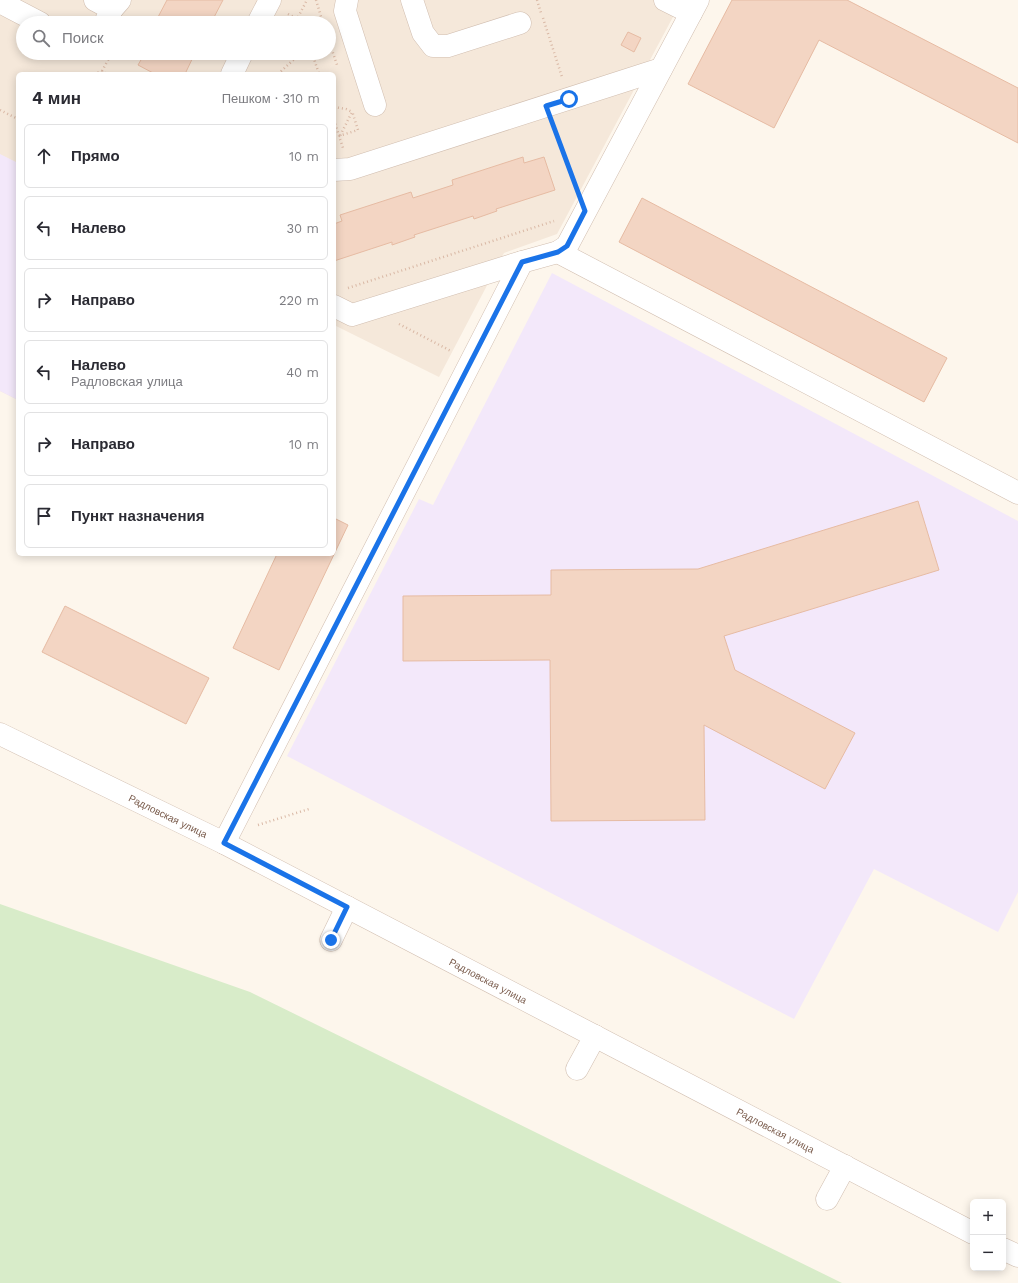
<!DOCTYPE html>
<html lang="ru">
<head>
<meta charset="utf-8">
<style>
  :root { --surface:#fff; --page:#f2f2f3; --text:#2b2b33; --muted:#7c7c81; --line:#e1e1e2 }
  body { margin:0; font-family:"Work Sans",sans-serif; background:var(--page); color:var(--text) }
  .controls { position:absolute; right:12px; bottom:12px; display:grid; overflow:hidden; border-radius:6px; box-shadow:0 2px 10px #0003 }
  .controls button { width:36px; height:36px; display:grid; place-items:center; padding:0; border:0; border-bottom:1px solid var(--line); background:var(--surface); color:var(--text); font:20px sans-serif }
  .stop { position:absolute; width:12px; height:12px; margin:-9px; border:3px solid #1a73e8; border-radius:50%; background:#fff }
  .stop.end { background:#1a73e8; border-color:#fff; box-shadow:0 1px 4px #0008 }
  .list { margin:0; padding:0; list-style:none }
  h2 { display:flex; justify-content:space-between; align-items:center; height:52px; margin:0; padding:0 16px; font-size:17px }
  h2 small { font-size:13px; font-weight:400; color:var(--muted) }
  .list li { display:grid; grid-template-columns:26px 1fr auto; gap:12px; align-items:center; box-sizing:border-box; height:64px; margin:0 8px 8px; padding:0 8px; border:1px solid var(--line); border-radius:6px }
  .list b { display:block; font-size:15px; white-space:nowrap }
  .list p { margin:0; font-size:13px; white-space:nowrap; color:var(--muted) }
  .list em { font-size:13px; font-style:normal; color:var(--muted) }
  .icon { flex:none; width:22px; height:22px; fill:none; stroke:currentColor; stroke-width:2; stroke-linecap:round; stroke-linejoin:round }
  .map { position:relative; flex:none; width:1018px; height:1283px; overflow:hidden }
  .search { position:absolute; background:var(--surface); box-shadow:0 2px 10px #0003; left:16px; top:16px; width:320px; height:44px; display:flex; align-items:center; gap:10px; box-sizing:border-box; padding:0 14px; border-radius:22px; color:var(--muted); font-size:15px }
  .panel { position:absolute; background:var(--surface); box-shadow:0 2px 10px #0003; left:16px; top:72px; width:320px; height:484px; border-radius:6px }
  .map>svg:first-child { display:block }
  .residential { fill:#f5e8da; fill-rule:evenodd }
  .education { fill:#f3e8fa }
  .green { fill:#d8ecc9 }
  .building { fill:#f3d5c3; stroke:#e6bba3 }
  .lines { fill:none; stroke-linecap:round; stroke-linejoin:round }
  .minor-casing { stroke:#d1beb0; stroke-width:23 }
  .path { stroke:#d9b8a5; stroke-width:2.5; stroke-dasharray:1 3; stroke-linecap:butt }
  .minor { stroke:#fff; stroke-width:22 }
  .route { stroke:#1a73e8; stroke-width:5 }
  .labels { text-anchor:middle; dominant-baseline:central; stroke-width:3.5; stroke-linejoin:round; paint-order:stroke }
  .street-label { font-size:10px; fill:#7a5c4d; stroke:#fffaf3 }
</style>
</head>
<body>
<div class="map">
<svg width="1018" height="1283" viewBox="0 0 1018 1283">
  <rect width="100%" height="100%" fill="#fdf6ec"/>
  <path class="residential" d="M0 0H682L557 234 504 253 439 377 334 325V74H18V400L0 391ZM23 23H329V53H23Z"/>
  <path class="education" d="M0 154 18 163V400L0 391Z
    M552 273 1018 521V892L998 932 874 869 794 1019 287 756 419 499 433 505Z"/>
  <path class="green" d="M0 904 250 992 842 1283H0Z"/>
  <path class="building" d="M167 0H223L211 23H160L161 21 157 19Z
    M732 0H847L1018 88V143L819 40 774 128 688 84Z
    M628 32 641 38 634 52 621 45Z
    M145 53H195L185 74H155L138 65Z
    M523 157 524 163 544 157 555 190 496 209 497 211 474 219 473 216 414 235 415 237 392 245V242L334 261V224L342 221 340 215 411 192 413 198 453 185 452 180Z
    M642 198 947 358 924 402 619 242Z
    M918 501 939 570 724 636 735 670 855 733 825 789 704 725 705 820 551 821 550 660 403 661V596L551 595V570L698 569Z
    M334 518 348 525 279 670 233 648 277 554H334Z
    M65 606 209 678 186 724 42 652Z"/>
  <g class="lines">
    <g class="minor-casing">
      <g id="minor">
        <path d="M95 0 112 9"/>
        <path d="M347 0 345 11 375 105"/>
        <path d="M412 0 423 33 433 46H448L520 23"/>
        <path d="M665 0 691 13"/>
        <path d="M0 2 40 23"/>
        <path d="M105 23 112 9 120 0"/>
        <path d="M258 23 270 0"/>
        <path d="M232 74 242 53"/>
        <path d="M334 170 350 169 661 69"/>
        <path d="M558 252 1018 493"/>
        <path d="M334 306 352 315 522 262"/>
        <path id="s1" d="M0 734 224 843 973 1233"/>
        <path d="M224 843 522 262 558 252 567 246 698 0"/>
        <path d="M331 940 347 907"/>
        <path d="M577 1069 595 1036"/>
        <path d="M827 1199 845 1166"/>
        <path d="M1003 1249 1018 1256"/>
      </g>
    </g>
    <path class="path" d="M316 0 323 23
      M537 0 541 13
      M288 14 305 23
      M543 18 562 77
      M301 23 297 19 307 0
      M329 41 337 65
      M312 53 319 74
      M102 71 112 53
      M94 74 102 71 107 74
      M278 74 301 53
      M334 107 346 109 352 112 340 136
      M0 110 18 119
      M334 120 343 148
      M554 127 575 183
      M339 136 358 130 352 111
      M348 288 554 221
      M399 324 451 351
      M258 825 309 809"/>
    <use href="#minor" class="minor"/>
  </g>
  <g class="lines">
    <path class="route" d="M331 940 347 907 224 843 522 262 558 252 567 246 585 211 546 106 569 99"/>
  </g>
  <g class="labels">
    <g class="street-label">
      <text stroke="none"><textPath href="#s1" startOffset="187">Радловская улица</textPath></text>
      <text stroke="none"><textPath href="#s1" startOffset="547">Радловская улица</textPath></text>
      <text stroke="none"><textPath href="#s1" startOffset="871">Радловская улица</textPath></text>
    </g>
  </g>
</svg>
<div class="controls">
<button>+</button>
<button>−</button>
</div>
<div class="stop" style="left:569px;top:99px"></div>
<div class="stop end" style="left:331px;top:940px"></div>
<div class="search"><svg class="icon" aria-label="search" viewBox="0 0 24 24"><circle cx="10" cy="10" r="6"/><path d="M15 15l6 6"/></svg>Поиск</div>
<section class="panel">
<h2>4 мин<small>Пешком · 310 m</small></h2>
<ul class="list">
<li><svg class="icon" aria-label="ahead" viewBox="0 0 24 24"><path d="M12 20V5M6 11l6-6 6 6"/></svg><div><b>Прямо</b></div><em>10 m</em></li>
<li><svg class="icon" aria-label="left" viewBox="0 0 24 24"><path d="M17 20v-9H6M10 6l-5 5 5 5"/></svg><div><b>Налево</b></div><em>30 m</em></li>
<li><svg class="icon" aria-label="right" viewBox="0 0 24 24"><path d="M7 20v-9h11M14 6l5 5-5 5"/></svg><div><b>Направо</b></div><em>220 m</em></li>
<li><svg class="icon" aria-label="left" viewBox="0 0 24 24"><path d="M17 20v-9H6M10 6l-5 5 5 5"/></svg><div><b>Налево</b><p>Радловская улица</p></div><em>40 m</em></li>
<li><svg class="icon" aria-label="right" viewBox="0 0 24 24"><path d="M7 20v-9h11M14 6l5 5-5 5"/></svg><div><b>Направо</b></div><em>10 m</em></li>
<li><svg class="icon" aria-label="arrive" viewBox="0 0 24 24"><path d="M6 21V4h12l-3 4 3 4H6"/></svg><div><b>Пункт назначения</b></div></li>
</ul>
</section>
</div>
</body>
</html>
